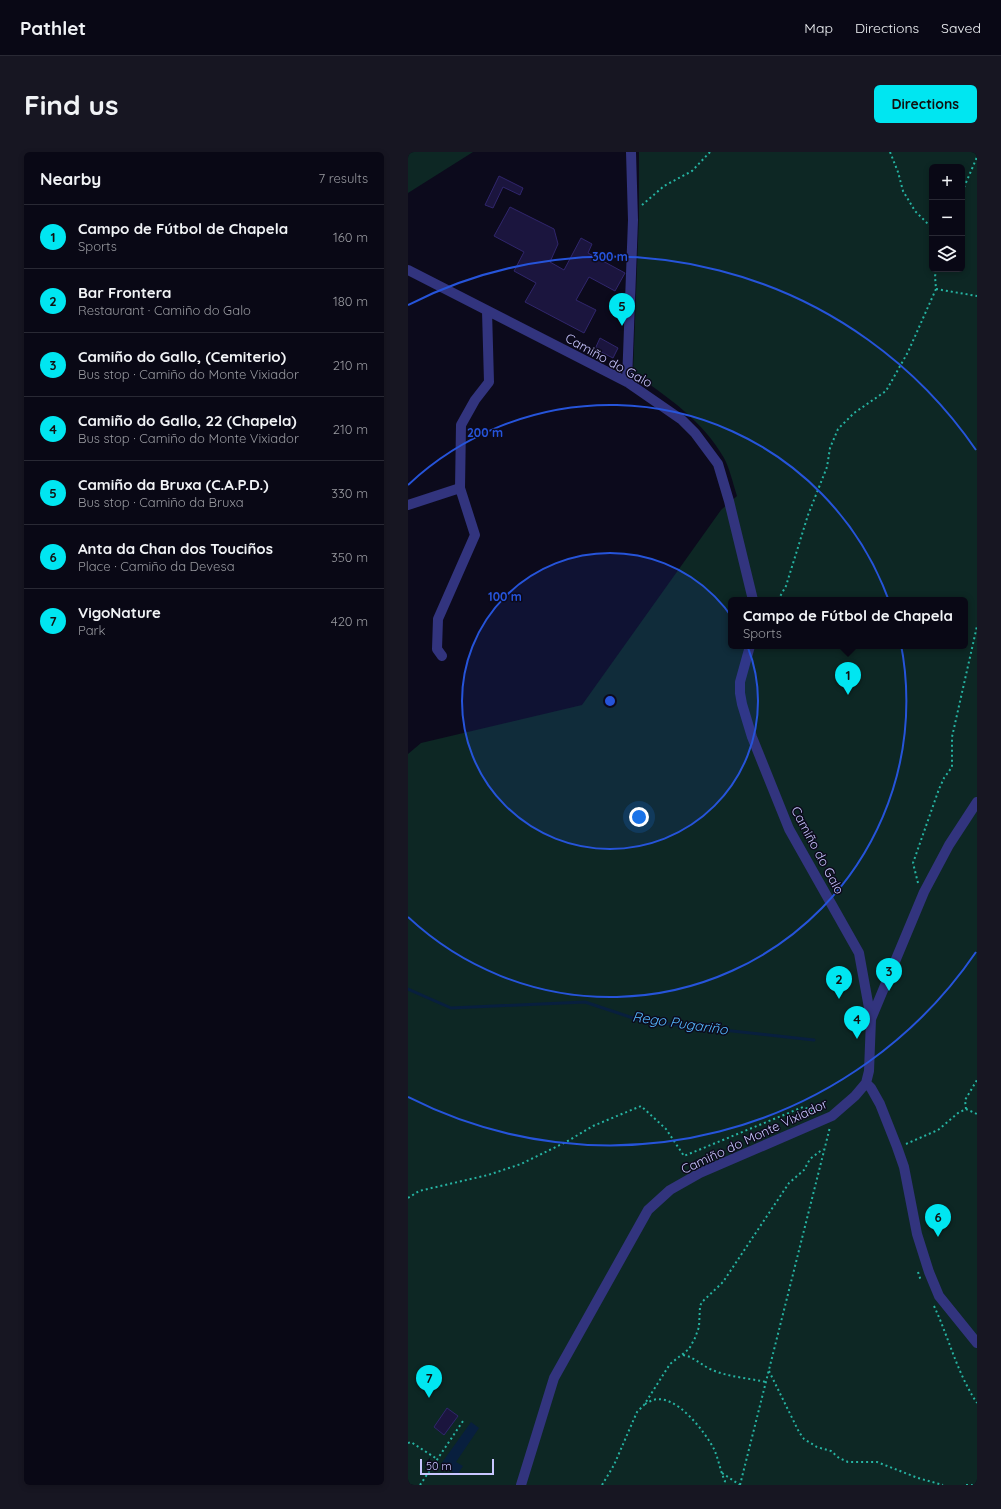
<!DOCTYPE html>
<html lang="en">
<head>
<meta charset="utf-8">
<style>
  :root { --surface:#090815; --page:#171622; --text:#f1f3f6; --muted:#999aa0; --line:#292934; --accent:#00e6f1 }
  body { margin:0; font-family:Quicksand,sans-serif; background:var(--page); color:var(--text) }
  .controls { position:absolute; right:12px; top:12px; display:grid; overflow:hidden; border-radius:6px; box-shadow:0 2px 6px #0003 }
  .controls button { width:36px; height:36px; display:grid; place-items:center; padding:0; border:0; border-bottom:1px solid var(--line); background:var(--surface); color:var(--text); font:20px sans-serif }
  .scale { position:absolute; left:12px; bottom:10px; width:74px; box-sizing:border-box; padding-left:4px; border:2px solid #c9c6ff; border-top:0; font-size:11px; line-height:14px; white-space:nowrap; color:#c9c6ff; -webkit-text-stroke:3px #0c0a1c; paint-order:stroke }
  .you { position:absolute; left:231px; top:665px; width:14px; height:14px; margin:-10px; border:3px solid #fff; border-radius:50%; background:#1a73e8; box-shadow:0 0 0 6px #1a73e833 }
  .badge { display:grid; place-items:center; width:26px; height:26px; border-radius:50%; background:var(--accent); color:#111; font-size:13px; font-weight:700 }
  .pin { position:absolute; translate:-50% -33px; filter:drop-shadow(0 1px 2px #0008) }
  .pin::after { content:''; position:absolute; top:21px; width:14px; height:12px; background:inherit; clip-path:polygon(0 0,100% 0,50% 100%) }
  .popup { position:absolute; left:320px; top:445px; width:240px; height:52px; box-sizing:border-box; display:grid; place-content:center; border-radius:6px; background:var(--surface); filter:drop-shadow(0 1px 3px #0005); font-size:13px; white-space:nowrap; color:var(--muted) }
  .popup b { font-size:15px; color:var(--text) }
  .popup::after { content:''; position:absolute; left:50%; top:100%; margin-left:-8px; border:8px solid transparent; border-top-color:var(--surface) }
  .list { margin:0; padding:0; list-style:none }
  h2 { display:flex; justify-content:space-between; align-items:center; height:52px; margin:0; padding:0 16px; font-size:17px }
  h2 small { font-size:13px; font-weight:400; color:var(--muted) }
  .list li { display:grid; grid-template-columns:26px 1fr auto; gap:12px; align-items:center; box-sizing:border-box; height:64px; padding:0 16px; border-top:1px solid var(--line) }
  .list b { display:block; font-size:15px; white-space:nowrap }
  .list p { margin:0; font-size:13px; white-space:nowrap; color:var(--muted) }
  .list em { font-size:13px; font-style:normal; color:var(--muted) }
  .icon { flex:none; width:22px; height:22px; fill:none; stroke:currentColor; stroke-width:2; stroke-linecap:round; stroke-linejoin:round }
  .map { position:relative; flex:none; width:569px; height:1333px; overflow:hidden; border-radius:6px }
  header { display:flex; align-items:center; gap:24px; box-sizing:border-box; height:56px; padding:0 20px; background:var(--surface); border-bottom:1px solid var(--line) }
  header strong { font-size:19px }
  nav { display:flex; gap:22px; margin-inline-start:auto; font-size:14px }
  .intro { display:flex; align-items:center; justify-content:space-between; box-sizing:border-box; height:96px; padding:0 24px }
  h1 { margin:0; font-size:28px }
  .button { padding:10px 18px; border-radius:6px; background:var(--accent); color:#111; font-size:14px; font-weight:700 }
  main { display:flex; gap:24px; padding:0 24px }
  aside { flex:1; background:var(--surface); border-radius:6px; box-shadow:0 2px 6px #0003 }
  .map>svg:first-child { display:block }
  .green { fill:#0d2724; fill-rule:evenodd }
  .water { fill:#081f3e }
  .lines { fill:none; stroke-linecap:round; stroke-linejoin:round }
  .stream { stroke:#081f3e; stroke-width:3 }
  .building { fill:#1b153e; stroke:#30266c }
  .path { stroke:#26b3a2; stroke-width:2; stroke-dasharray:2 3; stroke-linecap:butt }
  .minor { stroke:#32347e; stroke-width:10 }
  .ring { fill:none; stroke:#2654da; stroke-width:2 }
  .labels { text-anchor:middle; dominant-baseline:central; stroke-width:3; stroke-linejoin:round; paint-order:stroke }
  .street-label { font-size:13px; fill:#c9c6ff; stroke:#0c0a1c }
  .water-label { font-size:14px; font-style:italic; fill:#54b9ff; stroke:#0c0a1c }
  .centre { fill:#2654da; stroke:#0c0a1c; stroke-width:2 }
  .ring-label { font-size:12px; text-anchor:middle; font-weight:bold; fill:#2654da; stroke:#0c0a1c; stroke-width:3; stroke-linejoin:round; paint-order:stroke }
</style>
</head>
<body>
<header>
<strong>Pathlet</strong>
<nav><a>Map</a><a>Directions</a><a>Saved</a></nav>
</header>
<div class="intro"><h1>Find us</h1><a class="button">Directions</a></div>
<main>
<aside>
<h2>Nearby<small>7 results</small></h2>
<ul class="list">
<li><span class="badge">1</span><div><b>Campo de Fútbol de Chapela</b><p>Sports</p></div><em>160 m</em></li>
<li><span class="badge">2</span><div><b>Bar Frontera</b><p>Restaurant · Camiño do Galo</p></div><em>180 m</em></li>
<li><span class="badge">3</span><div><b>Camiño do Gallo, (Cemiterio)</b><p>Bus stop · Camiño do Monte Vixiador</p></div><em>210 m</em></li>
<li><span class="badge">4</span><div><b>Camiño do Gallo, 22 (Chapela)</b><p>Bus stop · Camiño do Monte Vixiador</p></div><em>210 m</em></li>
<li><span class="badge">5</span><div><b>Camiño da Bruxa (C.A.P.D.)</b><p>Bus stop · Camiño da Bruxa</p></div><em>330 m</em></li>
<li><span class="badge">6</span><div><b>Anta da Chan dos Touciños</b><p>Place · Camiño da Devesa</p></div><em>350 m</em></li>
<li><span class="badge">7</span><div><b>VigoNature</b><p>Park</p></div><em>420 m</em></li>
</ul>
</aside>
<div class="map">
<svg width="569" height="1333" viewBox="0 0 569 1333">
  <rect width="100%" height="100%" fill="#0c0a1c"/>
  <path class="green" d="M0 0H65L0 41Z
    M231 0H569V1333H0V602L13 591 174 553 313 358 329 344C325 332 322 317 316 306 295 269 260 245 225 221L231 63ZM524 15H554V117H524ZM323 448H557V494H323Z"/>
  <path class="water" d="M63 1270 71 1276 48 1310 55 1314 49 1323 33 1312Z"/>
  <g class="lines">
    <path class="stream" d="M0 837 43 856 177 850 234 869 406 888"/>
  </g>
  <path class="building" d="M91 24 115 36 112 43 95 35 85 56 77 53Z
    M102 55 146 77 150 92 142 110 156 118 173 86 184 92 180 101 217 121 207 139 181 125 168 148 188 158 176 181 117 150 128 131 106 119 116 100 86 84Z
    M192 186 210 196 205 206 187 197Z
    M39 1256 50 1264 36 1283 26 1275Z"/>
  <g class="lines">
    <path class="path" d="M482 0 490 20 495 39 507 59 524 76
      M554 40 569 5
      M234 53 256 34 284 19 302 0
      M528 137 569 144
      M370 448 378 434 400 363 419 315 422 296 430 277 446 261 478 239 500 200 528 137 527 124 529 117
      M510 731 505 711 531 637 536 626 544 615V585L569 474
      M558 957 557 948 569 928
      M498 992 530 978 550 961 558 957 569 962
      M0 1046 11 1039 80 1023 113 1012 158 990 185 974 233 954 258 977 276 1004 395 955 408 960
      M510 1120 513 1129
      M526 1154C541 1186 549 1221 569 1251
      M275 1203C286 1205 292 1212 302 1217 319 1225 340 1226 358 1230
      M361 1219 391 1280 396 1287 409 1295 423 1299 431 1306 440 1310H469L510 1326 535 1333
      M237 1252C239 1251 242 1249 245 1248 268 1241 297 1280 306 1297 311 1308 312 1319 317 1329L316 1333
      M0 1291 3 1290 29 1307
      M314 1321 332 1333
      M12 1333 55 1269
      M194 1333 206 1313 229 1260 236 1253 262 1212 281 1197 287 1186 291 1175 292 1154 294 1150 315 1130 381 1031 396 1018 402 1007 415 997
      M332 1333 422 975
      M558 1333H567"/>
    <path class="minor" d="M0 118 219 230 274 268 287 281 310 312 321 349 345 448
      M219 230 225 68 223 0
      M0 353 52 336
      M342 494 332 530V541L334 552 344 585 381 677 451 801 463 867
      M34 504 29 497 30 467 67 383 52 336 53 273 67 248 81 230 79 159
      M458 931 463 936 472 952 489 995 496 1015 509 1082 521 1120 531 1144 569 1191
      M113 1333 146 1226 240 1058 262 1038 292 1021 424 964 447 944 458 931 461 919 463 867 516 740 541 693 569 650"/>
  </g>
  <circle cx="202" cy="549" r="148" fill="#2654da" fill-opacity=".12"/>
  <g class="ring">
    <circle cx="202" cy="549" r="148"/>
    <path d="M0 333A296 296 0 1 1 0 765"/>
    <path d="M568 800A444 444 0 0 1 0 945M0 153A444 444 0 0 1 568 298"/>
  </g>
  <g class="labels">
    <g class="street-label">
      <text transform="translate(201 208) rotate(29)">Camiño do Galo</text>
      <text transform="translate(410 698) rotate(62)">Camiño do Galo</text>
      <text transform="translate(346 984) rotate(-25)">Camiño do Monte Vixiador</text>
    </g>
    <g class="water-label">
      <text transform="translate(272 871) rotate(8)">Rego Pugariño</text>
    </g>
  </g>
  <circle cx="202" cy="549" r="6" class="centre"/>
  <g class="ring-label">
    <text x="202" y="109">300 m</text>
    <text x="77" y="285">200 m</text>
    <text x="97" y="449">100 m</text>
  </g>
</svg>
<div class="controls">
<button>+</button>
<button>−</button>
<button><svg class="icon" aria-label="layers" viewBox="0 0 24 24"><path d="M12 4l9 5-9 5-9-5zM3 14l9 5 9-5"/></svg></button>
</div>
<div class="scale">50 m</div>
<div class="you"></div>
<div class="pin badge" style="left:440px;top:543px">1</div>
<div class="popup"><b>Campo de Fútbol de Chapela</b>Sports</div>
<div class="pin badge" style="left:431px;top:847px">2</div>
<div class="pin badge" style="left:481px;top:839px">3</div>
<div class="pin badge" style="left:449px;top:887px">4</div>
<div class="pin badge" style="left:214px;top:174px">5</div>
<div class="pin badge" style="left:530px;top:1085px">6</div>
<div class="pin badge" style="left:21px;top:1246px">7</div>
</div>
</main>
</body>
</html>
